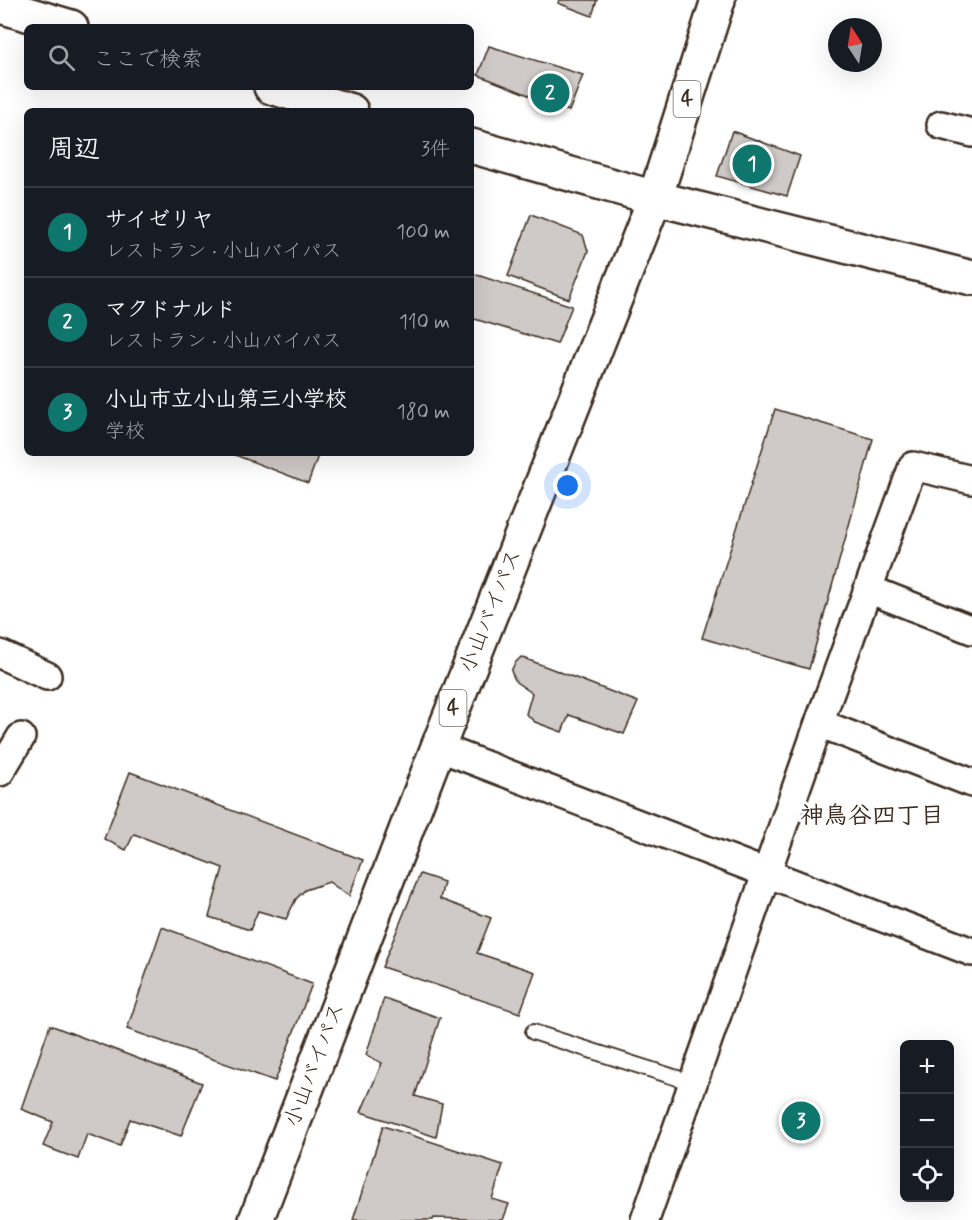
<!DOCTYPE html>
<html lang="ja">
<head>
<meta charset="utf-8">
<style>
  :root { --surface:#171b24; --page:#242831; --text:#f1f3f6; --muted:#9ea1a6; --line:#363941; --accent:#0f766e }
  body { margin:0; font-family:Mynerve,"Klee One",sans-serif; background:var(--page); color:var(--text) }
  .controls { position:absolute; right:18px; bottom:18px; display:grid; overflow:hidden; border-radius:9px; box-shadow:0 6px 24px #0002 }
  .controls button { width:54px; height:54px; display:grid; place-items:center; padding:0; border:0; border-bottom:2px solid var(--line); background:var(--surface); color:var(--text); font:30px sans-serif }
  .compass { position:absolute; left:828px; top:18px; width:54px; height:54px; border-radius:50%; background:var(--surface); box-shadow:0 6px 24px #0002; rotate:348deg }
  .you { position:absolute; left:568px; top:486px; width:21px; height:21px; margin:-15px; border:4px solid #fff; border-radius:50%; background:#1a73e8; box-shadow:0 0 0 9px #1a73e833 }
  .badge { display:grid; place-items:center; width:39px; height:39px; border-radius:50%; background:var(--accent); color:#fff; font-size:20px; font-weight:700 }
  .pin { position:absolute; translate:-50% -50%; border:3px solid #fff; box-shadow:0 2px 6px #0006 }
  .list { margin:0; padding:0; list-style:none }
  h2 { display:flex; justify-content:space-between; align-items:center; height:78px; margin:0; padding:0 24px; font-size:26px }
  h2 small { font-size:20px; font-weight:400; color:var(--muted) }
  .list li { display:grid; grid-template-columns:39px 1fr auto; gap:18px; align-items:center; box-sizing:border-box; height:90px; padding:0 24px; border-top:2px solid var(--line) }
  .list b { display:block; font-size:22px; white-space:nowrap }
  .list p { margin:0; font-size:20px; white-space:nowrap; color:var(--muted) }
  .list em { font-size:20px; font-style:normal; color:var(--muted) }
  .icon { flex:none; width:33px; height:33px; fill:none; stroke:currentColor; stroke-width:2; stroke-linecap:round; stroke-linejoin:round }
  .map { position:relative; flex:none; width:972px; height:1220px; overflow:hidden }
  .search { position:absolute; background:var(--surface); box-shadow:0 6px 24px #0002; left:24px; top:24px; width:450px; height:66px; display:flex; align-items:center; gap:15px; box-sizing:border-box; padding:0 21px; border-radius:9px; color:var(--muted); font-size:22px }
  .panel { position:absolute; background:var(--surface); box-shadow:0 6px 24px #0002; left:24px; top:108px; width:450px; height:348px; border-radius:9px }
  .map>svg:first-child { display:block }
  .building { fill:#cfcac7; stroke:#3b2a1e; stroke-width:1.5 }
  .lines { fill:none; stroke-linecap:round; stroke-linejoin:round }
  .service-casing { stroke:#3b2a1e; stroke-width:18 }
  .minor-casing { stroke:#3b2a1e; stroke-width:32 }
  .tertiary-casing { stroke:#3b2a1e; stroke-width:38 }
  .trunk-casing { stroke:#3b2a1e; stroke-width:38 }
  .service { stroke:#fff; stroke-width:14 }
  .minor { stroke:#fff; stroke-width:27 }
  .tertiary { stroke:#fff; stroke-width:33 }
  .trunk { stroke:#fff; stroke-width:33 }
  .labels { text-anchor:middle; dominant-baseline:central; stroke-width:6; stroke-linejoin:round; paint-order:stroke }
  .shield { fill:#fff; stroke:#766a62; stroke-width:1.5 }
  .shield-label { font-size:21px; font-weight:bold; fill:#3b2a1e }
  .street-label { font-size:22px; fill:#3b2a1e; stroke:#fff }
  .neighbourhood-label { font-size:24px; font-weight:bold; fill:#3b2a1e; stroke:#fff }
</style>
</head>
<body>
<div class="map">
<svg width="972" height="1220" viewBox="0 0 972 1220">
  <rect width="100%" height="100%" fill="#fff"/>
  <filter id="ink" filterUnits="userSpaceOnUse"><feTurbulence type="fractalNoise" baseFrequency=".0167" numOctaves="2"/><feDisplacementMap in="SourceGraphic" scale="12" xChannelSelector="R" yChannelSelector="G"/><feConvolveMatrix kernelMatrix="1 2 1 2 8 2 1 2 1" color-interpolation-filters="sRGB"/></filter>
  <g filter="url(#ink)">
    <path class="building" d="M559 0H597L592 16 558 3Z
      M489 46 583 75 569 111 478 75Z
      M732 131 800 156 787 196 717 176Z
      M531 215 583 235 588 251 569 299 508 276Z
      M471 273 572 306 557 344 471 318Z
      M775 409 873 439 809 669 702 638Z
      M230 453H319L308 483Z
      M521 657 638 702 624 734 569 715 562 732 535 722 526 714 532 693 516 682 511 671 515 663Z
      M130 772 363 860 349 896 329 882 305 890 296 899 286 919 258 911 250 930 209 917 223 868 134 834 126 850 104 839Z
      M420 874 444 882 440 899 491 918 477 953 535 972 520 1013 382 967Z
      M162 927 312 984 275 1081 127 1029Z
      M384 998 440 1018 415 1096 442 1104 436 1137 361 1112 382 1063 366 1055Z
      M50 1025 202 1083 181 1136 130 1119 120 1146 87 1134 78 1159 43 1146 53 1122 21 1109Z
      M383 1126 503 1165 492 1199 509 1204 503 1220 434 1218 433 1220H353Z"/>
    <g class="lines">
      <g class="service-casing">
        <path id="service" d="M533 1032 693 1083"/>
      </g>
      <g class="minor-casing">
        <path id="minor" d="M941 125 972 133
          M868 589 972 630
          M0 654 47 676
          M819 723 972 783
          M438 747 972 952
          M0 772 21 737
          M645 1220 819 723 913 466 972 480"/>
      </g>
      <g class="tertiary-casing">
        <path id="tertiary" d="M0 6 71 27
          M271 87 351 111
          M471 146 655 198 972 278"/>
      </g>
      <g class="trunk-casing">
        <path id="trunk" d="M256 1220 438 747 655 198 718 0"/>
      </g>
      <use href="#service" class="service"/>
      <use href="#minor" class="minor"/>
      <use href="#tertiary" class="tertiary"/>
      <use href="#trunk" class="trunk"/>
    </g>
  </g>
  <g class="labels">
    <g class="shield">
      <rect x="673.5" y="81" width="27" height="36" rx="4.5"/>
      <rect x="439.5" y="690" width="27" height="36" rx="4.5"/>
    </g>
    <g class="shield-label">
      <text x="687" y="99">4</text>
      <text x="453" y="708">4</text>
    </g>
    <g class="street-label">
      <text transform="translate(491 611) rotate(-68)">小山バイパス</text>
      <text transform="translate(315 1065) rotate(-69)">小山バイパス</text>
    </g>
    <g class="neighbourhood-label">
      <text x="872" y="816">神鳥谷四丁目</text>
    </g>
  </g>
</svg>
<div class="controls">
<button>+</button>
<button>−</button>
<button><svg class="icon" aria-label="locate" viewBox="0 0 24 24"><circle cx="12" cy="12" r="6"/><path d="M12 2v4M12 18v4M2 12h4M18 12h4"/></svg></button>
</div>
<svg class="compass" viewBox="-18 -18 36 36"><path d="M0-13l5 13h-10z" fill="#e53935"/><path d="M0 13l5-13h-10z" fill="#9ea1a6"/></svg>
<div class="you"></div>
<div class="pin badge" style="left:752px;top:164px">1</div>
<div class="pin badge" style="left:550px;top:93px">2</div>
<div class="pin badge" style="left:801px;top:1121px">3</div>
<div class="search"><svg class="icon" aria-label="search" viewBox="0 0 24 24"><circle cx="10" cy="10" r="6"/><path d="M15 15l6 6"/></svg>ここで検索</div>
<section class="panel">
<h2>周辺<small>3件</small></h2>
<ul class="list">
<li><span class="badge">1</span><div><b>サイゼリヤ</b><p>レストラン · 小山バイパス</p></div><em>100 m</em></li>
<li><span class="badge">2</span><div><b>マクドナルド</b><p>レストラン · 小山バイパス</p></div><em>110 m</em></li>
<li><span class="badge">3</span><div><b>小山市立小山第三小学校</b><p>学校</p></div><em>180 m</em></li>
</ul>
</section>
</div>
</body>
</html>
